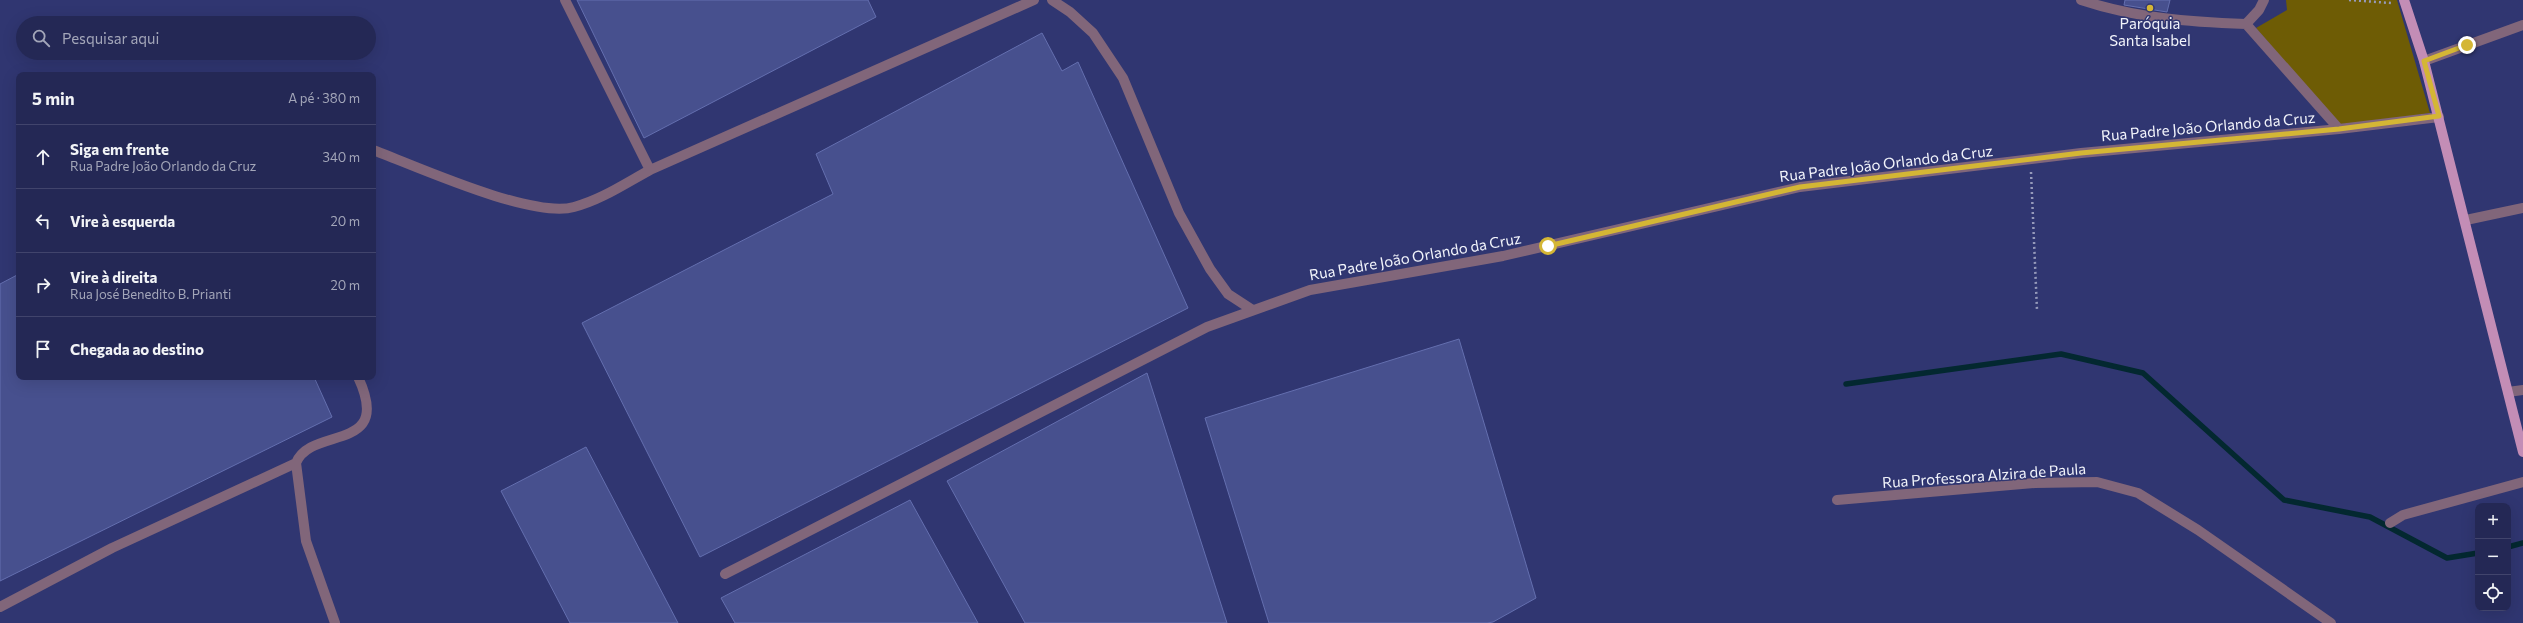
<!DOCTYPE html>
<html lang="pt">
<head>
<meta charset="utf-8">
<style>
  :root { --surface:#242855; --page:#30345f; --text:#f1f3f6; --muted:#a3a6b9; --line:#41446c }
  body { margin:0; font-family:Commissioner,sans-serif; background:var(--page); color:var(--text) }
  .controls { position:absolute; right:12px; bottom:12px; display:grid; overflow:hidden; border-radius:8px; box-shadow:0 4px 16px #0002 }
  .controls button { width:36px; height:36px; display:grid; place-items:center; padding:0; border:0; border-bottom:1px solid var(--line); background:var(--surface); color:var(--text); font:20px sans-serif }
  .stop { position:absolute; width:12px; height:12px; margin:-9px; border:3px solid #d4b635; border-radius:50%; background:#fff }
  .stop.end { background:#d4b635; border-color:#fff; box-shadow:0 1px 4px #0008 }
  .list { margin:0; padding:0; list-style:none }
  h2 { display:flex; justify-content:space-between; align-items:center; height:52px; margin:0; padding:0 16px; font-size:17px }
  h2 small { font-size:13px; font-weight:400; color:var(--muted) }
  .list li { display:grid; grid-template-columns:26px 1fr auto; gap:12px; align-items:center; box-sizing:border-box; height:64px; padding:0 16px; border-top:1px solid var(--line) }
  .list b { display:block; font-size:15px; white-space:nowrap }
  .list p { margin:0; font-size:13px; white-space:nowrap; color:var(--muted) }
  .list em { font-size:13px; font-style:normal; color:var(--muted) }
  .icon { flex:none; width:22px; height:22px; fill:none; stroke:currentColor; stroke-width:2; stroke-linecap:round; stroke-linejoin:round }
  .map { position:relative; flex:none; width:2523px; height:623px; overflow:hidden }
  .search { position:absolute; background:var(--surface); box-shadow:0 4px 16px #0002; left:16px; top:16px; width:360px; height:44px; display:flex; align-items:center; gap:10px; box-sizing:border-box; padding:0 14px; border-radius:22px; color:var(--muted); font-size:15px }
  .panel { position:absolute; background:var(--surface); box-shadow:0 4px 16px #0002; left:16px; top:72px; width:360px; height:308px; border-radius:8px }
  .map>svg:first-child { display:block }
  .green { fill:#6e5c05 }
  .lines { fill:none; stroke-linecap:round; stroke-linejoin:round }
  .stream { stroke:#032830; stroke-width:5.5 }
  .building { fill:#47508e; stroke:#646faf }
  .path { stroke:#969aba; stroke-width:2.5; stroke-dasharray:2 3; stroke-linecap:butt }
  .minor { stroke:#81667a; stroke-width:10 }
  .major { stroke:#c38db6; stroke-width:10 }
  .route { stroke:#d4b635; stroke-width:5 }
  .poi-dot { fill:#d4b635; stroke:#303671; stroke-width:1.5 }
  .labels { text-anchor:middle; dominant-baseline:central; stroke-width:3; stroke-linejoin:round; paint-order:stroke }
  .poi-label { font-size:15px; fill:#f2f4fb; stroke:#303671 }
  .street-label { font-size:15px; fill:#f2f4fb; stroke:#303671 }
</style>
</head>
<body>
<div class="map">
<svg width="2523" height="623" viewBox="0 0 2523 623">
  <rect width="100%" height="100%" fill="#303671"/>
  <path class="green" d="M2286 0H2397L2430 113 2340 127 2256 28 2287 10Z"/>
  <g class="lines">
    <path class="stream" d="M1846 384 2061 354 2143 373 2284 500 2370 517 2447 558 2478 553
      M2508 547 2523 543"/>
  </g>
  <path class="building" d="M577 0H868L876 17 644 138Z
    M2125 0H2170L2167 12 2124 5Z
    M1042 33 1062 71 1078 62 1188 308 700 557 582 323 833 194 816 154Z
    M19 274V377H314L332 417 0 581V284Z
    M1459 339 1536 598 1493 622 1487 623H1269L1205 418Z
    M1147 373 1227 623H1025L947 481Z
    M586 447 678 623H570L501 491Z
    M910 500 978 623H735L721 598Z"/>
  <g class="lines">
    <path class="path" d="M2349 0 2391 3
      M2031 172 2037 310"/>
    <path class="minor" d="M1052 0 1070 12 1093 33 1123 78 1179 213 1210 269 1228 294 1251 309
      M2081 0C2135 18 2190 22 2246 24L2339 129
      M2246 24 2259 10 2264 0
      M2424 61 2523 25
      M373 150C416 166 532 219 574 207 601 200 626 183 650 170L565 0
      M650 170 1034 0
      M2466 220 2523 208
      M2508 392 2523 390
      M1837 500 2035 483 2097 482 2138 493 2198 530 2331 623
      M2390 523 2403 515 2523 482
      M725 574 1207 327 1310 290 1503 256 1800 187 2081 153 2339 129 2439 117
      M0 607 112 548 296 463
      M335 623 306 541 296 463C311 425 394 454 358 377"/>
    <path class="major" d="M2404 0 2424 61 2523 452"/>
  </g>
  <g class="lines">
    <path class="route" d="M1548 246 1800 187 2081 153 2339 129 2439 116 2424 61 2467 45"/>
  </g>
  <circle class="poi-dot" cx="2150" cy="8" r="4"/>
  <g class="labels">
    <g class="poi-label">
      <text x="2150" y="23">Paróquia<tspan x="2150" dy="17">Santa Isabel</tspan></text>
    </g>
    <g class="street-label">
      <text transform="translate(2208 126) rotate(-5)">Rua Padre João Orlando da Cruz</text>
      <text transform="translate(1886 163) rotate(-7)">Rua Padre João Orlando da Cruz</text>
      <text transform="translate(1415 256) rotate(-10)">Rua Padre João Orlando da Cruz</text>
      <text transform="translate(1984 475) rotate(-4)">Rua Professora Alzira de Paula</text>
    </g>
  </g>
</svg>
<div class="controls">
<button>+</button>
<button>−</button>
<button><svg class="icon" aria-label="locate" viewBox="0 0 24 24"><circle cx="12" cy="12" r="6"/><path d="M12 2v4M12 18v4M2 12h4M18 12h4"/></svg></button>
</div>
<div class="stop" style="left:1548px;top:246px"></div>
<div class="stop end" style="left:2467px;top:45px"></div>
<div class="search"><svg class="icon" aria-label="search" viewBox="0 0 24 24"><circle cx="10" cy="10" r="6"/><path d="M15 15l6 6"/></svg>Pesquisar aqui</div>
<section class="panel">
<h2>5 min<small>A pé · 380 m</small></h2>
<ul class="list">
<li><svg class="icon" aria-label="ahead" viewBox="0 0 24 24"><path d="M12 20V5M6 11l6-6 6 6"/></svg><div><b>Siga em frente</b><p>Rua Padre João Orlando da Cruz</p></div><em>340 m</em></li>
<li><svg class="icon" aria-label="left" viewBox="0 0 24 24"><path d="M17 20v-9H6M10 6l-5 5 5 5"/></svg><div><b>Vire à esquerda</b></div><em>20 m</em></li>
<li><svg class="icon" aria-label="right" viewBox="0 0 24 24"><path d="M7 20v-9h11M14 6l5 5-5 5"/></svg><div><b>Vire à direita</b><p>Rua José Benedito B. Prianti</p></div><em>20 m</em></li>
<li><svg class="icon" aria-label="arrive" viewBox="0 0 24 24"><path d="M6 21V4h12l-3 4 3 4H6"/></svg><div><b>Chegada ao destino</b></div></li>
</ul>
</section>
</div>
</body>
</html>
